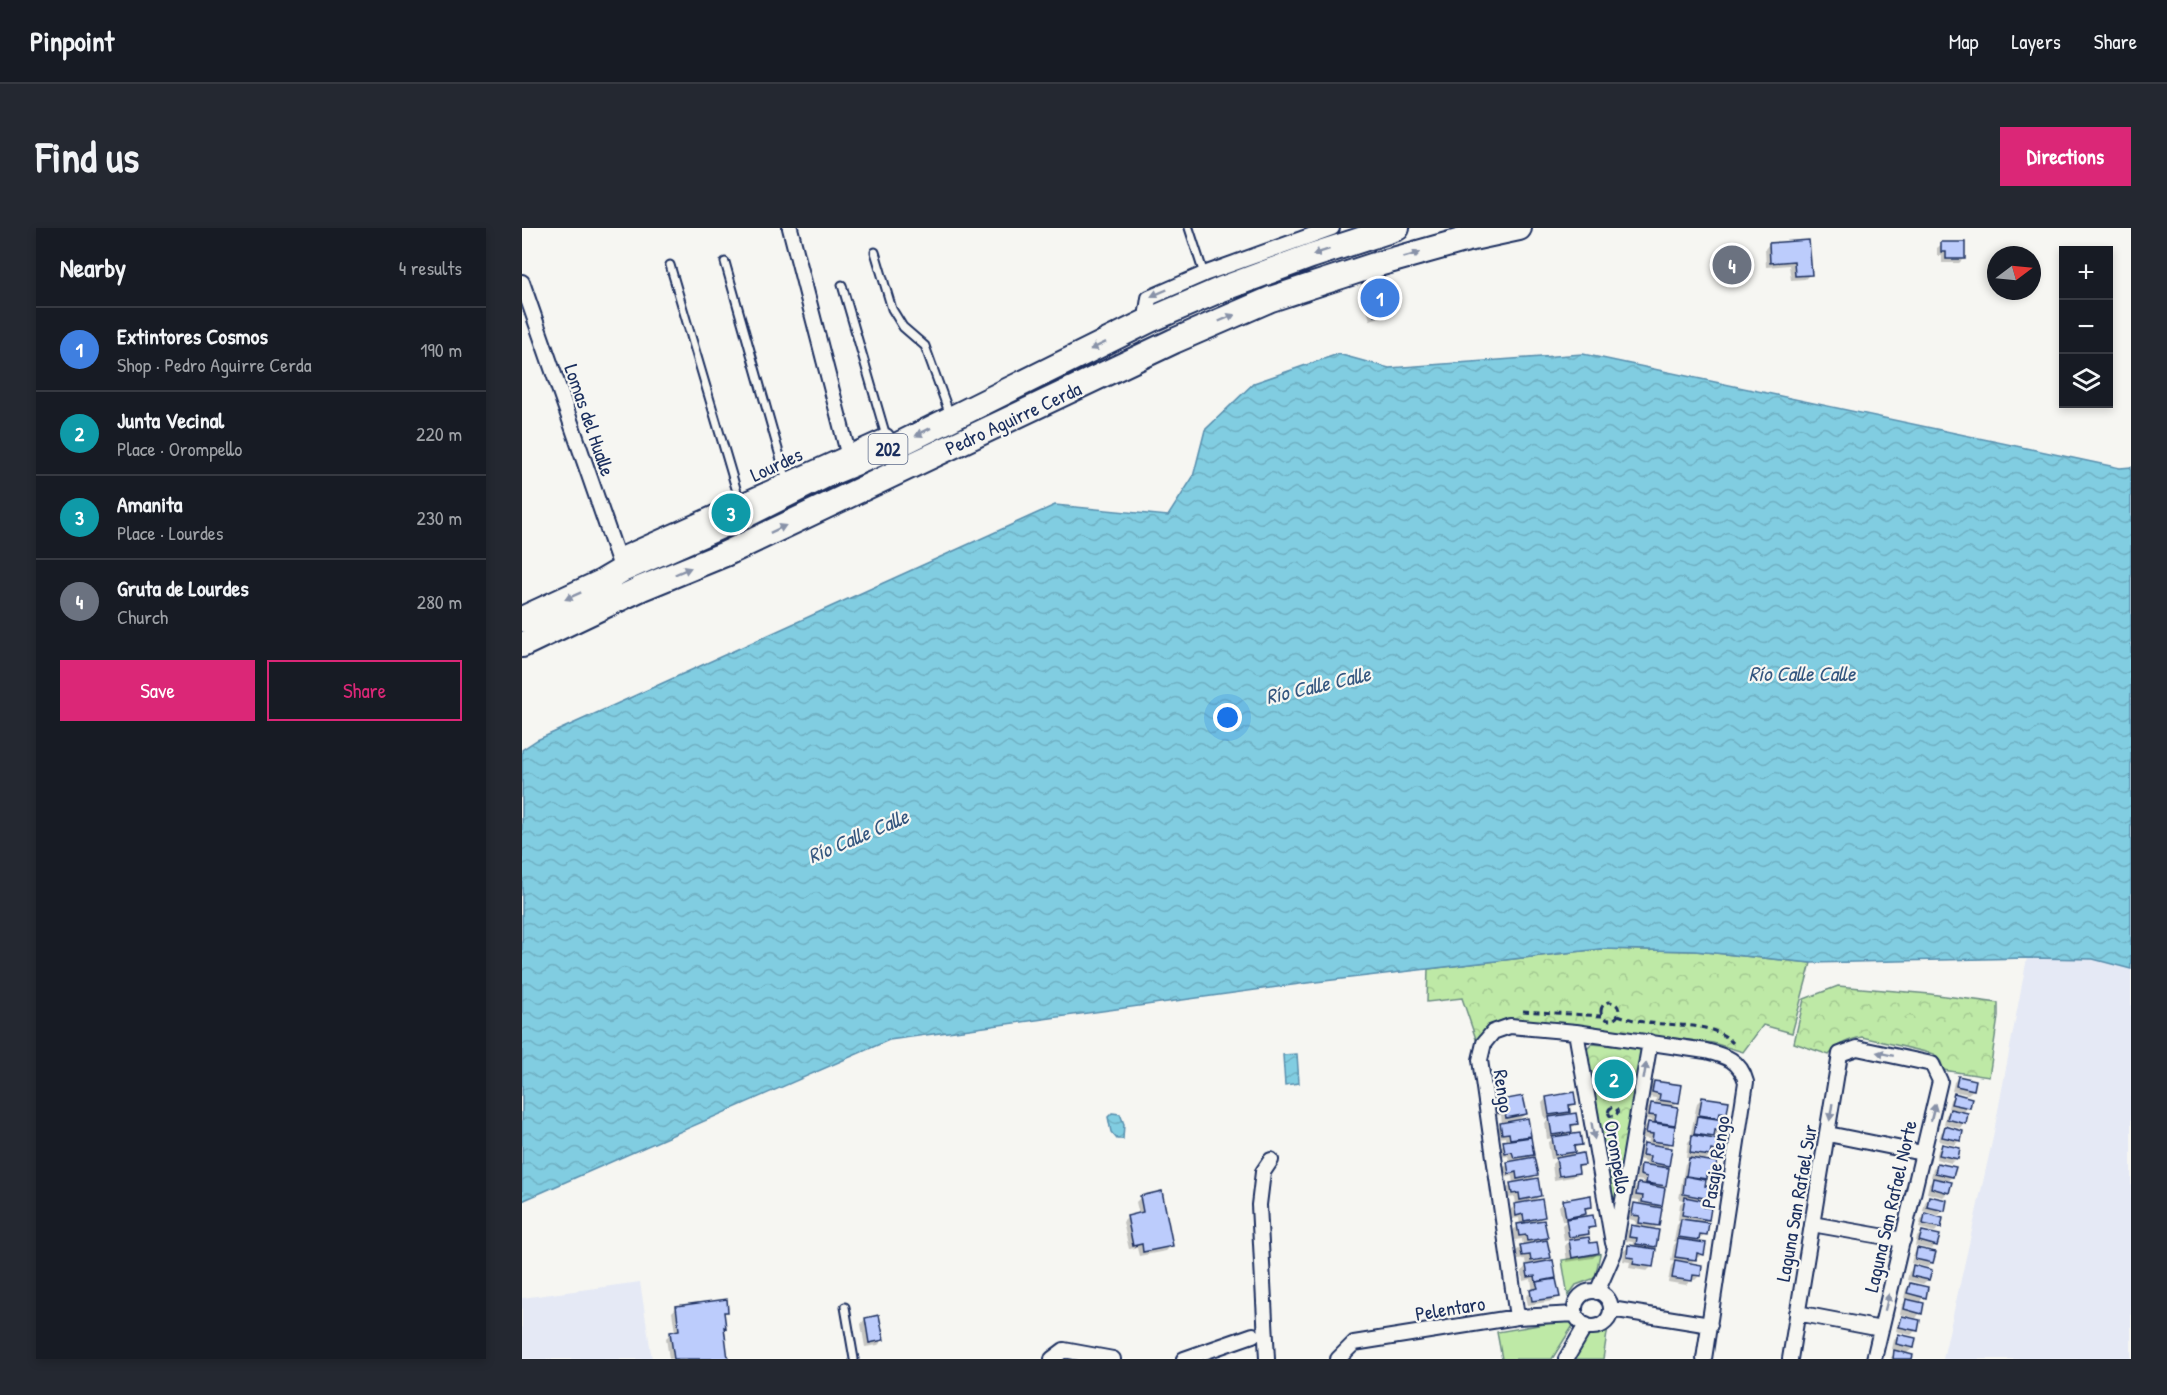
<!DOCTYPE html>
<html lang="en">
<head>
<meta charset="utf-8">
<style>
  :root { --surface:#171b24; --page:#242831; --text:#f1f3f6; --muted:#9ea1a6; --line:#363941; --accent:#db2777 }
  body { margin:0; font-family:"Patrick Hand",sans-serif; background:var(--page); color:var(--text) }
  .controls { position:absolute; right:18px; top:18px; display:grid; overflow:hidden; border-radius:0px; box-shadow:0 3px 9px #0003 }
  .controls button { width:54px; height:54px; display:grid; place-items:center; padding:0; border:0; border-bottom:2px solid var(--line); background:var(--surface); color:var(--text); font:30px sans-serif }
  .compass { position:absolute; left:1465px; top:18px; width:54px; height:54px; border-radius:50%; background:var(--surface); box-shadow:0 3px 9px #0003; rotate:74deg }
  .you { position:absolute; left:706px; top:490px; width:21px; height:21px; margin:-15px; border:4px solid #fff; border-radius:50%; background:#1a73e8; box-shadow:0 0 0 9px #1a73e833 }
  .badge { display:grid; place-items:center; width:39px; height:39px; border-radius:50%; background:var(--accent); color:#fff; font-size:20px; font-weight:700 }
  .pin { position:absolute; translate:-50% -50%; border:3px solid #fff; box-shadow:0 2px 6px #0006 }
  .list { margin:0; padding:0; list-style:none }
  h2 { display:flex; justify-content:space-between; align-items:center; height:78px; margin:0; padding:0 24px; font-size:26px }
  h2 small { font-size:20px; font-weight:400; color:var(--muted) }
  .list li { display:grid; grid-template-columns:39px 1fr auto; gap:18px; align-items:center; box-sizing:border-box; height:84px; padding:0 24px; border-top:2px solid var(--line) }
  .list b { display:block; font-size:22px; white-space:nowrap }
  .list p { margin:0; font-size:20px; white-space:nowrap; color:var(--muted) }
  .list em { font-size:20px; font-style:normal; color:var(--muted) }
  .actions { display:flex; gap:12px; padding:18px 24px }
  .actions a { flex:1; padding:14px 0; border:2px solid var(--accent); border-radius:0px; text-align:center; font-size:21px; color:var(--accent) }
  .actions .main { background:var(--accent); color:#fff }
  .icon { flex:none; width:33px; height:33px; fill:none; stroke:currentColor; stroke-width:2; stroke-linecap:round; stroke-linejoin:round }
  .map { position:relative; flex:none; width:1609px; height:1131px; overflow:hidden; border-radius:0px }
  header { display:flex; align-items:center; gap:36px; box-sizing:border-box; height:84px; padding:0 30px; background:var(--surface); border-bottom:2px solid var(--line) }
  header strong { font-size:28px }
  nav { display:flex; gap:33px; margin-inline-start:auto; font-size:21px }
  .intro { display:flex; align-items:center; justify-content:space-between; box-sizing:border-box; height:144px; padding:0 36px }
  h1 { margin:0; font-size:42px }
  .button { padding:15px 27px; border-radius:0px; background:var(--accent); color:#fff; font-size:21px; font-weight:700 }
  main { display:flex; gap:36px; padding:0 36px }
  aside { flex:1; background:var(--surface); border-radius:0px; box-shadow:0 3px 9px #0003 }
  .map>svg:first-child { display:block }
  .built { fill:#e5e9f5 }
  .green { fill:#bee9a6; stroke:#6c8c82; stroke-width:1.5 }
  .forest { fill:url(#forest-crowns); stroke:#6c8c82; stroke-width:1.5 }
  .water { fill:url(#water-waves); stroke:#588ead; stroke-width:1.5 }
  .shadow { fill:#0003 }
  .building { fill:#bcccfc; stroke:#1b2f5e; stroke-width:1.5 }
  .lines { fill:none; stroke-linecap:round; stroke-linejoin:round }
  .lane-casing { stroke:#1b2f5e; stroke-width:11 }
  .street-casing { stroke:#1b2f5e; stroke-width:18 }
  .highway-casing { stroke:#1b2f5e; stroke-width:28 }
  .path { stroke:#1b2f5e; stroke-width:3; stroke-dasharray:6 4.5; stroke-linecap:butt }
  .lane { stroke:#f6f6f2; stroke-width:7 }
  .street { stroke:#f6f6f2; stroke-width:14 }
  .highway { stroke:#f6f6f2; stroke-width:24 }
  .oneway { fill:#8892a8 }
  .labels { text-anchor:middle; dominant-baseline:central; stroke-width:4.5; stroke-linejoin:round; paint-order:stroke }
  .shield { fill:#f6f6f2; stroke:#5d6b8a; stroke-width:1.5 }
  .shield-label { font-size:18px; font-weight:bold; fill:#1b2f5e }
  .street-label { font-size:20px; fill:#1b2f5e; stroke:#f6f6f2 }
  .water-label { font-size:21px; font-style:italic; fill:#34567f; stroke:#f6f6f2 }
</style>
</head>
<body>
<header>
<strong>Pinpoint</strong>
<nav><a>Map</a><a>Layers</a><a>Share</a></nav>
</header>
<div class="intro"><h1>Find us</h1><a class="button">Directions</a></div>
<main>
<aside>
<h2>Nearby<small>4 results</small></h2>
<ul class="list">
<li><span class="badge" style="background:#3f7fe0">1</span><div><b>Extintores Cosmos</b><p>Shop · Pedro Aguirre Cerda</p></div><em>190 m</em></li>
<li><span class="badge" style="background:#0f9aa8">2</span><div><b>Junta Vecinal</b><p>Place · Orompello</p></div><em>220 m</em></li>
<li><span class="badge" style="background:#0f9aa8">3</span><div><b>Amanita</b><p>Place · Lourdes</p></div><em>230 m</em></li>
<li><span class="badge" style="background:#6b7280">4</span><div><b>Gruta de Lourdes</b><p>Church</p></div><em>280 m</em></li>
</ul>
<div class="actions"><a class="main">Save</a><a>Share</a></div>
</aside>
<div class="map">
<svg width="1609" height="1131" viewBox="0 0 1609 1131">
  <defs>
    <pattern id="forest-crowns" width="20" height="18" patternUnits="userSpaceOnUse" patternTransform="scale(1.5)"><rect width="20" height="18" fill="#bee9a6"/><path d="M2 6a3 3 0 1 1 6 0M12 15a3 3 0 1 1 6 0" fill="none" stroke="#a3c891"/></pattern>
    <pattern id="water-waves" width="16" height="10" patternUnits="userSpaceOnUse" patternTransform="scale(1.5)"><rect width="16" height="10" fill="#81cde1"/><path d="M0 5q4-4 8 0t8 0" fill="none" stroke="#6fb0c3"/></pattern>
  </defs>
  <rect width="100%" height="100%" fill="#f6f6f2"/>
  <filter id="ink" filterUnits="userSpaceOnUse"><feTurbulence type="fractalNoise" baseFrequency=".0167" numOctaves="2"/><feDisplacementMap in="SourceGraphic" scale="12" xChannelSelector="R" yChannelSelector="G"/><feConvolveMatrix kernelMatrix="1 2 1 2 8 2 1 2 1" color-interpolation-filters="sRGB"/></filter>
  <g filter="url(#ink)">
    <path class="built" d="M1505 730 1571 731 1609 741V1131H1421L1470 914Z
      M118 1054 130 1131H0V1070Z"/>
    <path class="green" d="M1078 1026 1073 1050 1054 1057 1046 1068 1040 1032Z
      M1046 1092 1049 1093 1052 1096 1030 1131H980L975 1104Z
      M1086 1099 1081 1131H1051L1068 1105Z"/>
    <path class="forest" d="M1078 721 1173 723 1289 735 1270 805 1241 797 1221 824 1191 815 986 790 971 796 955 814 940 770 905 774 906 741Z
      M1316 758 1408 766 1476 775V789L1467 849 1421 842 1419 834 1412 826 1340 809C1325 812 1317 816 1307 827L1272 815 1282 771Z
      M1070 816 1117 820 1122 826 1097 972 1092 974 1088 970 1062 824Z"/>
    <path class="water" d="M816 126 867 140 1061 126 1598 240 1609 239V741L1571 731 1505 730 1289 735 1173 723 1078 721 785 755 367 812 0 973V522L15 512 533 277 646 288 671 249 683 202 732 155Z
      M775 826 777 855 763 857 761 827Z
      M590 885 598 886 602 896 601 911H595L589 904 586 889Z"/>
    <path class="shadow" d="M1286 13 1288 46 1283 51 1269 52 1267 37 1244 39 1243 21 1247 16Z
      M1420 16 1442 30 1437 35H1420V28H1415V20Z
      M845 59 871 82 867 87 848 92 840 64Z
      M1089 837 1104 861 1099 866 1075 864 1076 845 1080 841H1086Z
      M1437 849 1451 862 1446 866 1430 863 1432 854Z
      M1132 854 1155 874 1150 880 1155 881 1149 915 1144 920 1146 937 1142 941 1143 957 1139 961V977L1135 981 1136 997 1131 1002 1133 1019 1129 1022 1130 1038 1125 1043 1107 1040 1108 1034 1101 1033 1102 1023 1107 1018 1110 1019 1111 1014 1104 1013 1105 1003 1110 999H1113L1114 993 1107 991 1108 982 1113 977 1117 978V972L1110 971 1112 961 1116 957H1120L1121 953 1114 952 1115 942 1120 937 1123 938 1124 933 1116 931 1118 922 1123 917 1126 918 1127 911 1120 910 1122 900 1126 895 1130 896V892L1123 891 1124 881 1129 877H1133L1134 870 1126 869 1128 859Z
      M1432 867 1446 879 1440 886 1442 895 1438 900 1422 896 1424 887 1430 881 1426 880 1428 872Z
      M1025 870 1052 876 1046 881V883L1041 888 1055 896 1048 901V903L1043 909 1058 916 1051 921 1052 924 1046 929 1062 936 1055 941V944L1050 949 1032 952 1030 936 1036 930 1029 931 1026 915 1032 910 1025 911 1023 895 1028 890 1023 891 1020 875Z
      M1180 870 1204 884 1199 889 1196 888 1199 903 1194 908 1191 907 1187 912 1195 923 1181 933 1191 945 1187 950 1183 949 1181 959 1187 970 1180 980 1186 991 1181 996 1183 1006 1172 1015 1180 1026 1167 1036 1177 1048 1173 1052H1169L1164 1057 1146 1054 1149 1038 1153 1034 1149 1033 1152 1017 1155 1014 1152 1013 1155 997 1160 992H1156L1158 976 1162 972 1157 971 1163 936 1169 930H1164L1166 914 1170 910H1168L1175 875Z
      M975 874 1003 886 995 893 1004 892 1010 926 1004 932 1014 947 1008 953 1017 968 1011 974 1021 989 1015 994 1024 1009 1019 1014 1027 1029 1021 1036 1030 1034 1036 1068 1031 1073 1006 1077 1004 1068 1011 1063 1009 1051 1001 1053 1000 1043 1004 1038 1003 1031 996 1032 994 1023 1001 1018 1000 1011 993 1012 991 1002 998 997 997 990 990 991 988 982 994 977 993 969 986 970 984 961 991 956 990 948 982 950 981 940 988 935 986 928 979 929 977 920 984 914 983 909 976 910 974 901 980 896 979 887 972 888 970 879Z
      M1423 900 1437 912 1433 917 1417 913 1419 905Z
      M1420 918 1434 930 1429 935 1414 931 1416 922Z
      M1416 936 1430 949 1424 954 1426 964 1421 969 1405 965 1407 956 1413 950 1409 949 1411 941Z
      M619 969 649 1018 644 1023 617 1028 615 1020 607 1021 601 994 606 989 617 987 614 974Z
      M1408 970 1422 982 1417 987 1401 983 1403 974Z
      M1042 973 1069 978 1062 983V986L1058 991 1072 998 1065 1003V1006L1060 1011 1076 1025 1071 1030 1045 1034 1043 1018 1048 1012 1042 1013 1040 997 1045 993H1040L1037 978Z
      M1404 987 1417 999 1413 1004 1397 1000 1399 992Z
      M1400 1004 1414 1017 1409 1021 1393 1018 1395 1009Z
      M1396 1022 1410 1034 1405 1039 1389 1035 1391 1027Z
      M1392 1039 1406 1051 1401 1056 1385 1052 1387 1044Z
      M1388 1057 1402 1069 1396 1075 1398 1085 1394 1090 1378 1086 1380 1077 1386 1071 1382 1070 1384 1061Z
      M155 1079 205 1083 201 1087 203 1099 201 1101 204 1131H147L144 1110 149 1105 153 1104 150 1084Z
      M1380 1090 1394 1102 1389 1107 1374 1103 1376 1094Z
      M343 1091 361 1112 356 1117 343 1119 339 1096Z
      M1377 1107 1393 1111 1391 1120 1384 1126 1388 1131H1368L1375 1122 1370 1121 1372 1112Z"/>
    <path class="building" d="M1287 12 1290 47 1273 48 1272 33 1248 35 1247 15Z
      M1419 14H1443V31H1424V24H1419Z
      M864 52 873 82 853 88 844 58Z
      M1089 836 1099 837V841L1106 842 1105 862 1079 860 1080 839 1088 840Z
      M1436 848 1454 852 1452 862 1434 858Z
      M1132 853 1160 857 1157 875 1137 872 1138 866 1130 864Z
      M1052 864 1054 876 1047 877 1048 884 1027 887 1024 869Z
      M1432 865 1450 870 1448 880 1429 876Z
      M1001 868 1005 886 984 890 983 883 976 885 974 873Z
      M1180 869 1207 873 1205 885 1198 884 1197 890 1177 887Z
      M1129 875 1156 879 1153 897 1133 894 1134 888 1127 887Z
      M1428 881 1446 885 1444 896 1425 891Z
      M1054 885 1056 896 1049 897 1050 904 1030 907 1027 889Z
      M1175 888 1202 892 1200 904 1193 902 1192 909 1172 906Z
      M1006 890 1009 908 988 911 987 905 980 906 978 895Z
      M1126 894 1153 898 1151 916 1130 913 1131 906 1124 905Z
      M1423 898 1441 903 1439 913 1420 909Z
      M1058 905 1060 917 1052 918 1053 924 1033 927 1030 909Z
      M1170 907 1198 912 1196 923 1189 922 1188 928 1168 925Z
      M1009 909 1012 927 992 930 990 924 983 925 981 913Z
      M1122 915 1150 920 1147 938 1127 934 1128 928 1120 927Z
      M1420 916 1438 920 1436 931 1417 927Z
      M1061 925 1063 937 1056 938 1057 945 1037 948 1034 930Z
      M1012 929 1016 947 995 951 994 944 987 946 985 934Z
      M1167 930 1195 934 1193 946 1185 945V951L1164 948Z
      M1415 935 1434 939 1431 949 1413 945Z
      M1119 936 1147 940 1144 958 1124 955 1125 949 1118 947Z
      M1163 948 1184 952 1183 958 1190 959 1188 971 1161 966Z
      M1016 950 1019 968 998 972 997 965 990 966 988 955Z
      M1411 950 1430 954 1427 965 1409 960Z
      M1116 955 1143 960 1140 978 1120 974 1121 968 1114 967Z
      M640 963 651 1018 621 1024 620 1016 611 1018 605 988 621 984 618 968Z
      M1069 967 1070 979 1063 980 1064 986 1044 990 1041 972Z
      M1407 968 1425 972 1423 983 1405 979Z
      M1163 969 1183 973 1182 979 1189 980 1187 992 1160 987Z
      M1020 971 1023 989 1002 993 1001 986 994 988 992 976Z
      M1112 975 1140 980 1137 998 1117 995 1118 988 1110 987Z
      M1403 985 1421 990 1419 1000 1401 996Z
      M1071 987 1073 999 1066 1000 1067 1006 1047 1009 1044 991Z
      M1159 991 1187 995 1185 1007 1178 1006 1177 1012 1156 1009Z
      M1022 992 1026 1010 1005 1013 1004 1007 997 1008 995 996Z
      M1109 997 1137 1002 1134 1019 1114 1016 1115 1010 1107 1009Z
      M1400 1003 1418 1007 1415 1018 1397 1013Z
      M1067 1009 1068 1015 1075 1014 1077 1025 1050 1030 1047 1012Z
      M1156 1011 1184 1015 1182 1027 1175 1025 1174 1032 1153 1029Z
      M1025 1012 1029 1030 1009 1033 1008 1027 1000 1028 998 1017Z
      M1106 1017 1134 1021 1131 1039 1111 1036 1112 1030 1105 1029Z
      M1395 1020 1414 1024 1411 1035 1393 1031Z
      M1031 1032 1034 1050 1014 1054 1013 1048 1006 1049 1004 1037Z
      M1153 1032 1180 1037 1179 1048 1171 1047 1170 1053 1150 1050Z
      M1391 1037 1410 1042 1407 1052 1389 1048Z
      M1034 1051 1038 1069 1010 1073 1008 1062 1016 1060 1014 1054Z
      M1388 1055 1406 1059 1404 1070 1385 1065Z
      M205 1071 206 1084H202L204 1100 202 1099 206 1131H152L148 1104 157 1102 154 1078Z
      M1384 1071 1402 1075 1400 1086 1382 1081Z
      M357 1087 362 1112 347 1115 343 1090Z
      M1380 1088 1398 1092 1396 1103 1377 1099Z
      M1376 1106 1394 1110 1392 1120 1374 1116Z
      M1372 1122 1391 1127 1390 1131H1371Z"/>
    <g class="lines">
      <g class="lane-casing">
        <path id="lane" d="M667 0 682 46
          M353 24 370 81 381 99 403 118 428 187
          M203 34 265 253
          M148 37 218 274
          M320 57 364 208
          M323 1079 332 1131"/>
      </g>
      <g class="street-casing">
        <path id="street" d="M268 0 326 225
          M0 54 100 342
          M628 92 625 83 627 70 682 46 810 0
          M101 326 364 208 370 220
          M1054 804 1091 1015
          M1306 906 1400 925
          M1290 996 1381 1012
          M1053 1081a18 18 0 1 1 36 0a18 18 0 1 1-36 0Z
          M1075 1064 1092 1025 1128 814
          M1089 1081 1188 1097
          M1275 1085 1359 1101
          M995 1089 958 832 962 815 971 804 988 798 1054 804 1184 823C1204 828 1218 832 1224 854L1182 1131
          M530 1131 542 1122 591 1131
          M662 1131 731 1107
          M745 1131 737 977 741 944 749 932
          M816 1131 832 1115 995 1089 1054 1086
          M1044 1131 1064 1097
          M1268 1131 1318 826 1335 820 1410 836 1418 853 1352 1131"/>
      </g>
      <g class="highway-casing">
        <path id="highway" d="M0 391 78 355 100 342 224 287 304 247 370 220 628 92 700 61 789 28 875 0
          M0 417 120 360 203 326 652 113 749 71 853 37 946 11 997 0"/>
      </g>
      <path class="path" d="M1079 783a9 9 0 1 1 18 0a9 9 0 1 1-18 0Z
        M1001 783 1080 788
        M1096 787C1107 791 1117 794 1129 795 1154 798 1192 794 1211 815
        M1086.5 884a4.5 4.5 0 1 1 9 0a4.5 4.5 0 1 1-9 0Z"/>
      <use href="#lane" class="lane"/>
      <use href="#street" class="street"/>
      <use href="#highway" class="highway"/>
    </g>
    <defs><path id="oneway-solid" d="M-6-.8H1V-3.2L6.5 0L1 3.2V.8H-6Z" transform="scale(1.5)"/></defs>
    <g class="oneway">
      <use href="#oneway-solid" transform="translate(799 24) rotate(161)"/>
      <use href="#oneway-solid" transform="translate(890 27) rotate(-16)"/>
      <use href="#oneway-solid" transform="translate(637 65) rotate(157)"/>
      <use href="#oneway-solid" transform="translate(705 90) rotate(-23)"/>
      <use href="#oneway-solid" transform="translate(576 118) rotate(154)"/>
      <use href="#oneway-solid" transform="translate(401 204) rotate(153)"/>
      <use href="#oneway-solid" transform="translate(256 301) rotate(-25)"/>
      <use href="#oneway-solid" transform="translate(161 343) rotate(-23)"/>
      <use href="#oneway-solid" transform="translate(51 368) rotate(156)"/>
      <use href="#oneway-solid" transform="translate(1363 826) rotate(-168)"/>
      <use href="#oneway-solid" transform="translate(1123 843) rotate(-80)"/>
      <use href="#oneway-solid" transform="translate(1309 884) rotate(99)"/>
      <use href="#oneway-solid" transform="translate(1411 884) rotate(-76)"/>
      <use href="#oneway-solid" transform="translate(1071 903) rotate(80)"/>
      <use href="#oneway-solid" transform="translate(1365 1074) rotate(-76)"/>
    </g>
  </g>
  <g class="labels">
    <rect class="shield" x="346.5" y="206" width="39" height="30" rx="4.5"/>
    <g class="shield-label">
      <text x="366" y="221">202</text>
    </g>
    <g class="street-label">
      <text transform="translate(491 190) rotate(-25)">Pedro Aguirre Cerda</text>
      <text transform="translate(68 192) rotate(71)">Lomas del Hualle</text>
      <text transform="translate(254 236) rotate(-25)">Lourdes</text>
      <text transform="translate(982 863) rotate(82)">Rengo</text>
      <text transform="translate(1096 929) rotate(80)">Orompello</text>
      <text transform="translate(1193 934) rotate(-81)">Pasaje Rengo</text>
      <text transform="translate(1274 975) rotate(-80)">Laguna San Rafael Sur</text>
      <text transform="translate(1368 978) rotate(-77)">Laguna San Rafael Norte</text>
      <text transform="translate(928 1080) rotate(-9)">Pelentaro</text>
    </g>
    <g class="water-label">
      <text x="1280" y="445">Río Calle Calle</text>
      <text transform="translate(796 457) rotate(-13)">Río Calle Calle</text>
      <text transform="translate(336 608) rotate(-23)">Río Calle Calle</text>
    </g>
  </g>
</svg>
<div class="controls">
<button>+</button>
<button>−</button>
<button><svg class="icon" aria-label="layers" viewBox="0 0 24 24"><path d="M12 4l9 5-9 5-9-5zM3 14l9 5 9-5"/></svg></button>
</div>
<svg class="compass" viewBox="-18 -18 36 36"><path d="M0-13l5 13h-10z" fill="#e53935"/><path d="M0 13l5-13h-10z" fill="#9ea1a6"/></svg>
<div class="you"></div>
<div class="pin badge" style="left:858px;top:70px;background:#3f7fe0">1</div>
<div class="pin badge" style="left:1092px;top:851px;background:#0f9aa8">2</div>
<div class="pin badge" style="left:209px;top:285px;background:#0f9aa8">3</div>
<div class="pin badge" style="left:1210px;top:37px;background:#6b7280">4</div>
</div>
</main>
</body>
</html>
